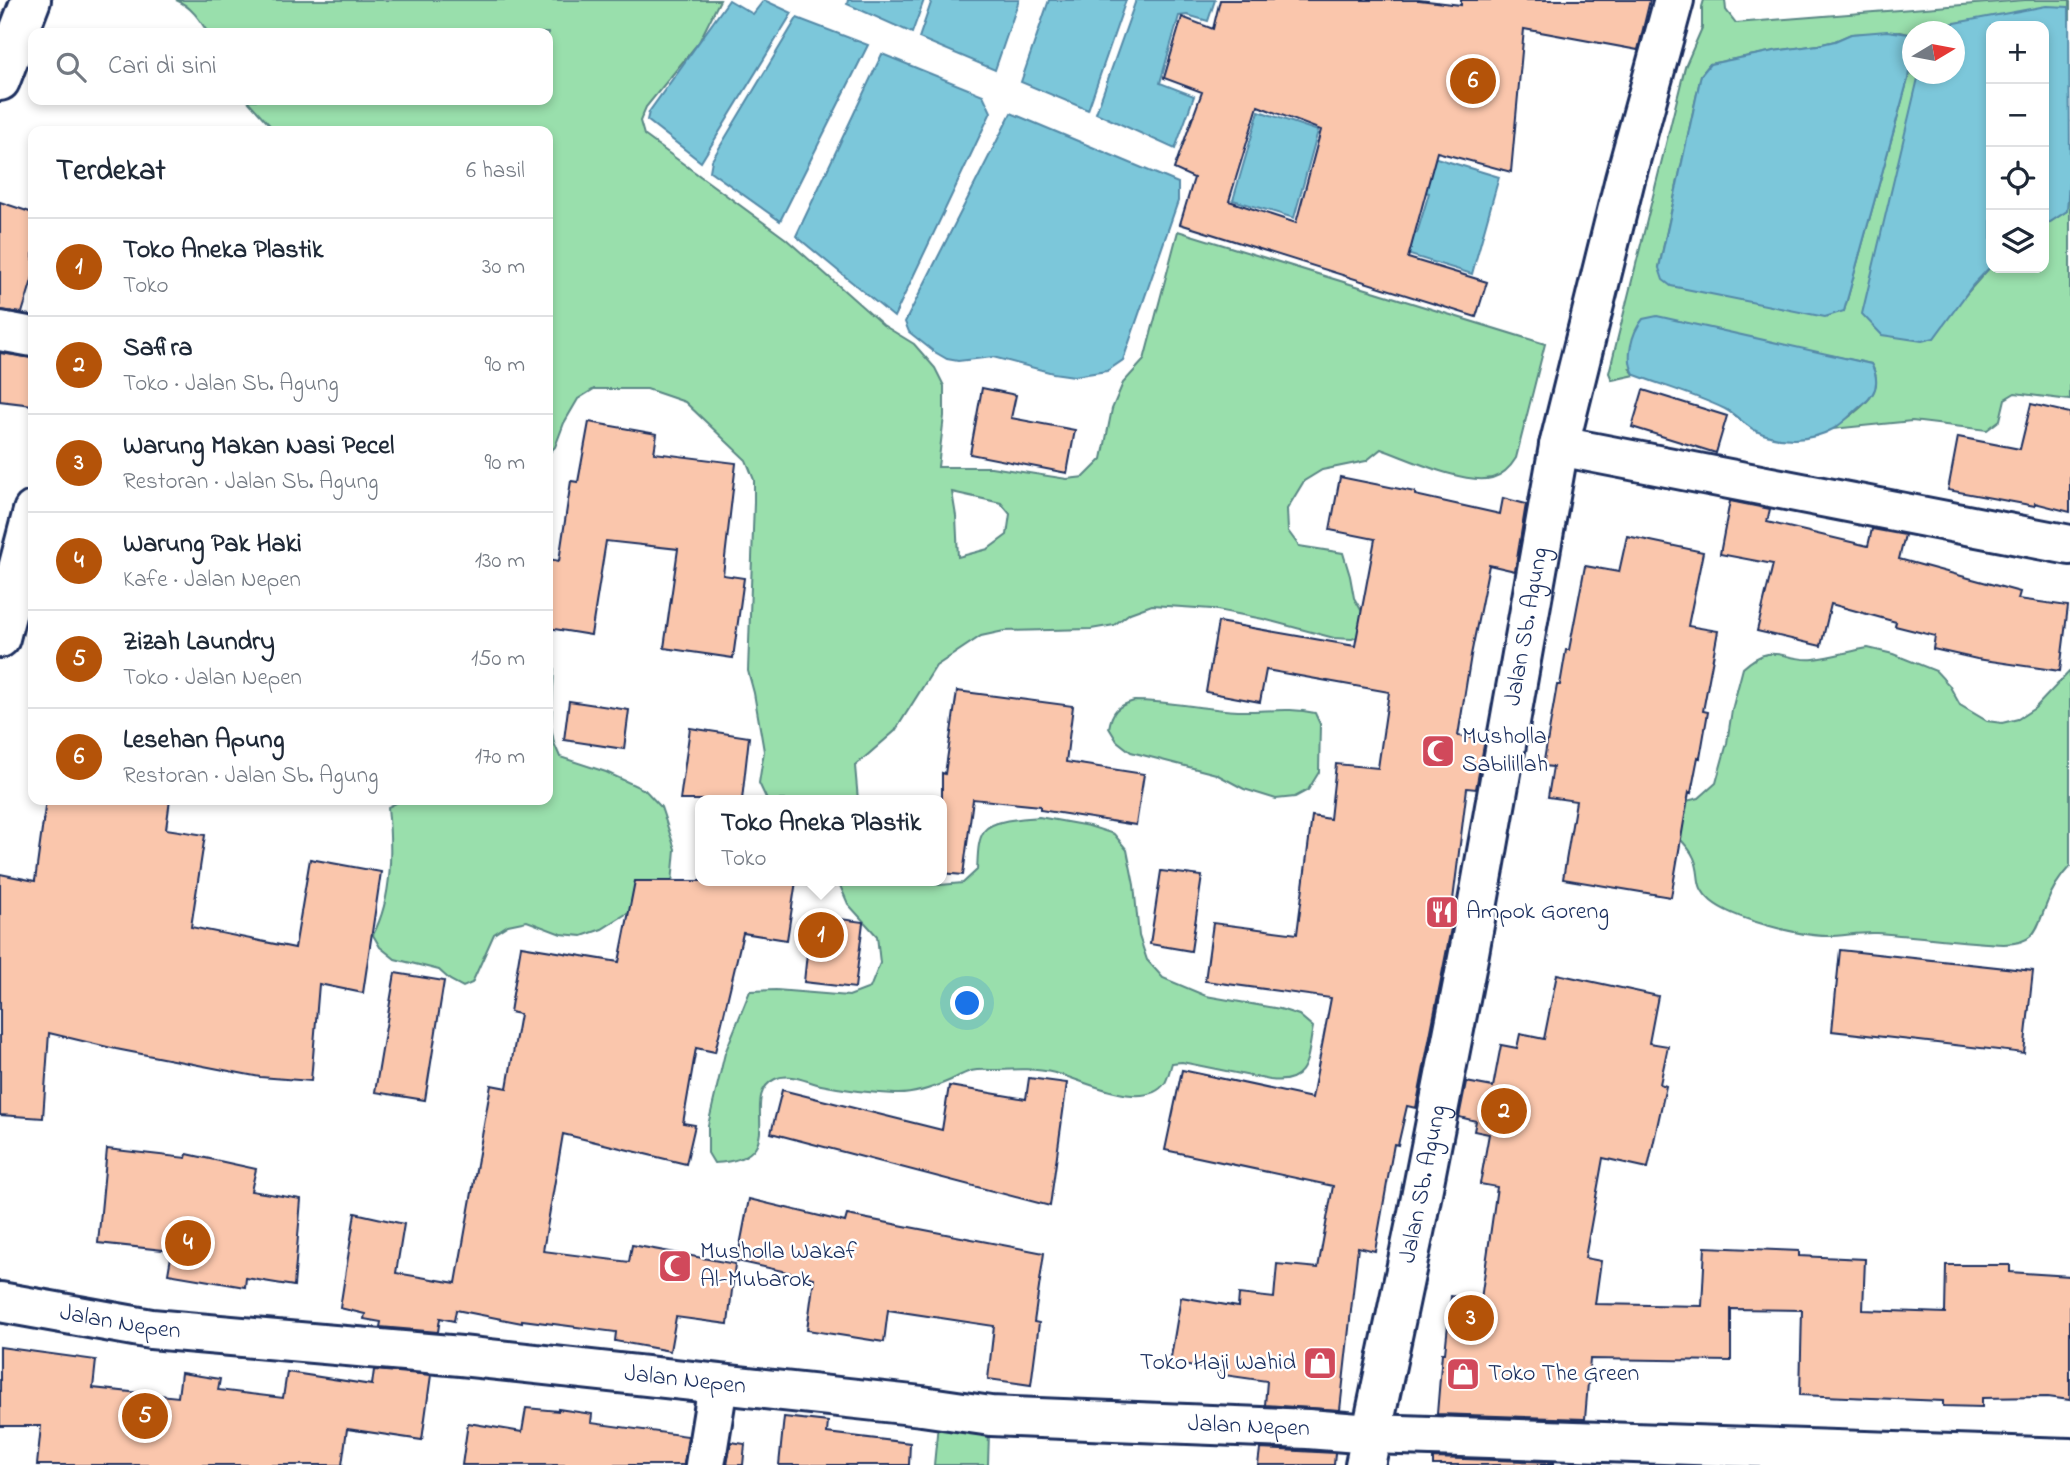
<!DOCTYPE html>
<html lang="id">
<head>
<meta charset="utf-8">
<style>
  :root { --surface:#fff; --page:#f6f6f7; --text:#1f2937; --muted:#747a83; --line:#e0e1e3; --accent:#b45309 }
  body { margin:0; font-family:"Indie Flower",sans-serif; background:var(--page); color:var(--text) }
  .controls { position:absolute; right:21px; top:21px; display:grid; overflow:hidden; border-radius:14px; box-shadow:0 4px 10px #0003 }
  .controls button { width:63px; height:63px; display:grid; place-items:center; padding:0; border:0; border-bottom:2px solid var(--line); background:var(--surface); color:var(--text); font:35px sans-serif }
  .compass { position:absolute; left:1902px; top:21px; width:63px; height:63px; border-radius:50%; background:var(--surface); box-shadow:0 4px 10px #0003; rotate:80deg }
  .you { position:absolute; left:968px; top:1004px; width:24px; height:24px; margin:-18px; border:5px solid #fff; border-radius:50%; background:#1a73e8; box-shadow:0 0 0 10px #1a73e833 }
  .badge { display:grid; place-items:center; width:46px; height:46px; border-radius:50%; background:var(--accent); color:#fff; font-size:23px; font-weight:700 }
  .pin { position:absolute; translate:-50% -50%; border:4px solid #fff; box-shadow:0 2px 7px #0006 }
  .popup { position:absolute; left:695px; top:795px; width:252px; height:91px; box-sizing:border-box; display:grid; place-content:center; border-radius:14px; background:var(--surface); filter:drop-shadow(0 2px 5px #0005); font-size:23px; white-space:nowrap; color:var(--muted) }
  .popup b { font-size:26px; color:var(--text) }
  .popup::after { content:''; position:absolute; left:50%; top:100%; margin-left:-14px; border:14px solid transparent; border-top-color:var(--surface) }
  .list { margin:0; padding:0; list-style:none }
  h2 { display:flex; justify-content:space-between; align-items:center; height:91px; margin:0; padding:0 28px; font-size:30px }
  h2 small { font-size:23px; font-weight:400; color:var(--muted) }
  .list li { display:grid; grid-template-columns:46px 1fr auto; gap:21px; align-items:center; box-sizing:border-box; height:98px; padding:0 28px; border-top:2px solid var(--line) }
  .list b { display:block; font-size:26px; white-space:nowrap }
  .list p { margin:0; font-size:23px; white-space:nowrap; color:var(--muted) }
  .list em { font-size:23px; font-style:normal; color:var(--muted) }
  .icon { flex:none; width:38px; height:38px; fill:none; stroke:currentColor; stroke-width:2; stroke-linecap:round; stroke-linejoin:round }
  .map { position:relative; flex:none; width:2070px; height:1465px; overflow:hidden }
  .search { position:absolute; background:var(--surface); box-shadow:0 4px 10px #0003; left:28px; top:28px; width:525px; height:77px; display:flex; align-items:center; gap:18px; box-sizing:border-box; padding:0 24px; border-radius:14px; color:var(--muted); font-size:26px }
  .panel { position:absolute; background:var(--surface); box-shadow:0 4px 10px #0003; left:28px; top:126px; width:525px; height:679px; border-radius:14px }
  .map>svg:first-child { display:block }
  .green { fill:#99dfac; stroke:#5a8785; stroke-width:2; fill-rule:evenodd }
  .water { fill:#7bc7da; stroke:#558aa8; stroke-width:2 }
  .building { fill:#fac6ac; stroke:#1b2f5e; stroke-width:2; fill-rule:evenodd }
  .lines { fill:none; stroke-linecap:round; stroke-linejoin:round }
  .minor-casing { stroke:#1b2f5e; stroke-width:44 }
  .minor { stroke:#fff; stroke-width:38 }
  .labels { text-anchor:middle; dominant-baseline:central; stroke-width:5; stroke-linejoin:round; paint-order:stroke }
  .street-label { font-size:24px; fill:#1b2f5e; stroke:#fff }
  .poi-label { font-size:24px; fill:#1b2f5e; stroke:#fff; text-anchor:start }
</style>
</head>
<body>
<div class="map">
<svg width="2070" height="1465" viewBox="0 0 2070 1465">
  <rect width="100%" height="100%" fill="#fff"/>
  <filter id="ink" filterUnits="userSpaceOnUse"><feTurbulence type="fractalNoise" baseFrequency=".0143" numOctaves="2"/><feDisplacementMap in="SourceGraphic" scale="14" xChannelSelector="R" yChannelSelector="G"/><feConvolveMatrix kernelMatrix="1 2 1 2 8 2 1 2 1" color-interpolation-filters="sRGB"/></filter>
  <g filter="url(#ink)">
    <path class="green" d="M176 0H720L699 42 646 107 640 121 644 135 786 239 883 325 914 344 935 368 944 386V416L938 467H991L1067 479 1084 477 1102 459 1112 409 1123 383 1144 360 1178 231 1545 344 1516 458C1510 468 1503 475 1492 478 1464 485 1409 459 1381 449L1366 461 1322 470 1304 481 1287 509 1288 531 1299 546 1343 553 1350 576 1354 598 1364 615 1360 636 1352 639 1334 638 1263 619 1212 609 1152 605 1130 613 1114 625 1091 629 1004 631 981 636 936 666 895 731 855 766 858 800H767L759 783 764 751 754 693 748 671 754 502V480L746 460 685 402 647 389H594L578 399 564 423 555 447 548 454V131H275L247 100H548V33H208C200 20 191 6 176 0ZM952 492 1001 503 1010 514 1007 535 988 549 958 557 956 516Z
      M1704 0H1725L1726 10 1736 23 2025 0H2070V20L2069 7 1939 26 1932 31 1912 32V40L1909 34 1901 32 1851 34 1835 41 1818 45 1774 51 1710 64 1701 75 1659 267 1844 311 1908 79 1912 43V74H1919L1961 300 1991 266V268H2044V226L2067 211 2070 166V400L2015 393 2005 399 2000 420 1987 430 1912 421 1833 429C1855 411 1889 395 1871 364L1829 355 1630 369 1635 375 1612 380 1609 373 1685 67 1702 28V7Z
      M548 646 554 668 551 726 554 743 560 757 606 772 645 790 661 807 675 849 672 884 638 913 626 914 602 929 582 936 561 934 527 921 508 925 494 934 472 983 463 987 450 980 439 970 395 959 380 947 373 935C393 897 392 848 388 807L402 800H548Z
      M1868 648 1893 654 1936 671 1949 685 1960 705 1987 721 2002 723 2018 719 2035 708 2070 671V866C2060 877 2052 889 2047 903 2036 929 2037 943 2004 944 1961 942 1919 936 1876 933 1860 932 1844 936 1828 936 1800 936 1732 919 1711 901 1693 885 1702 876 1694 858 1690 848 1682 841 1674 833L1682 802 1699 798 1716 783 1727 743 1732 710 1743 668C1774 640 1783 662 1814 659 1833 657 1850 651 1868 648Z
      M1134 701C1169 701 1203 709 1238 711 1265 712 1289 707 1315 713L1320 724 1319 772 1308 790 1295 797 1276 799 1244 789 1216 774 1131 752 1117 741 1109 728C1112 711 1117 706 1134 701Z
      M1039 817 1089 826 1114 834 1127 850 1134 885 1139 936 1147 960 1163 978 1206 996 1280 1009 1299 1015 1313 1027C1307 1057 1310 1085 1270 1080L1182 1062 1172 1063C1170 1069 1168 1078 1165 1083 1144 1113 1081 1079 1055 1073 1035 1068 1017 1069 997 1070 989 1070 979 1069 971 1071 964 1073 957 1077 951 1080 935 1087 913 1095 895 1094 871 1093 845 1090 821 1085 807 1082 789 1072 775 1079 736 1098 795 1159 714 1163L708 1153V1125L725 1053 750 991 776 990 849 996 870 988 880 963 877 936 848 904 838 881H902L940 885 963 883 977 870C978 858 977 841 984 831 993 819 1025 819 1039 817Z
      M938 1424 989 1433 988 1465H934Z"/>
    <path class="water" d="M729 0 753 14 764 0 792 13 701 162 647 120 649 112Z
      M848 0H924L912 33 847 4Z
      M932 0H1019L995 70 919 38Z
      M1049 0H1126L1088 110 1021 82Z
      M1136 0H1215L1208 21 1187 15 1179 16 1160 83 1194 96 1175 149 1096 113Z
      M2046 6 2069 7 2070 166 2067 211 2044 226V26H1991V266L1973 285 1934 338 1922 341 1882 335 1862 314 1919 74H1954V32L1932 31 1939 26Z
      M797 18 868 45 780 221 710 171 712 160Z
      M1887 31 1909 34 1912 43 1908 79 1844 311 1825 317 1671 286 1663 280 1659 268 1701 75 1710 64 1774 51 1818 45 1835 41 1851 34Z
      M882 54 983 95 991 112 894 317 796 236Z
      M1259 111 1318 131 1294 218 1233 200Z
      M1011 113 1178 183V201L1123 360 1107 371 1074 376 1053 373 993 357 958 361 947 359 933 351 909 332 905 322Z
      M1344 130 1499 177 1472 274 1319 227 1369 219 1417 233 1429 193 1385 181Z
      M1657 316 1871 364C1880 380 1877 394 1862 405 1853 412 1844 423 1833 429 1810 442 1779 442 1756 431 1745 425 1736 415 1725 409 1696 395 1664 386 1635 375 1624 360 1632 332 1643 319Z"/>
    <path class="building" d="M1220 0H1419L1461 5V0H1650L1638 50 1524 29 1511 172 1437 152 1408 258 1487 282 1476 317 1180 224 1194 178 1174 169 1202 92 1164 78 1182 17 1213 29ZM1258 106 1321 130 1296 223 1229 201Z
      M0 202 33 213V277L22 313 0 310Z
      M0 353 33 358V405L0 401Z
      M982 388 1016 395 1011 418 1075 430 1067 473 970 454Z
      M1643 390 1727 416 1716 453 1632 427Z
      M2031 404 2070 413V512L2035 503V506L1948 490 1958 437 2020 449Z
      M589 422 657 434 654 453 736 463 723 575 744 578 733 658 664 648 678 549 606 541 591 635 548 628V559L559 561 571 481 578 482Z
      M1340 477 1415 492V495L1500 514 1503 498 1526 504 1515 571 1489 565 1471 655 1458 736 1485 740 1476 789 1467 788 1452 908H1454L1451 928 1416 1108 1407 1106 1398 1145 1394 1144 1375 1251 1358 1247 1340 1410 1265 1405 1267 1381 1224 1375 1225 1372 1170 1363 1181 1297 1238 1307 1239 1294 1274 1298 1277 1264 1318 1268 1333 1186 1165 1150 1182 1070 1312 1098 1331 998 1205 981 1213 923 1297 934 1312 816 1330 819 1336 764 1378 768 1389 692 1266 670 1260 702 1206 692 1218 622 1355 646 1375 539 1330 530Z
      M1730 501 1770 509 1767 522 1868 546 1872 529 1905 535 1899 559 2020 592 2018 599 2068 606 2060 671 1977 659 1933 649 1935 636 1895 626 1896 622 1831 604 1821 646 1757 631 1773 564 1720 554Z
      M1627 536 1703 552 1688 626 1718 631 1703 711 1708 712 1700 758 1698 757 1691 793 1689 792 1671 897 1563 879 1576 801 1548 797 1553 767 1543 766 1557 685H1560L1566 650H1569L1585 566 1619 572Z
      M957 691 1073 706 1066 762 1144 774 1136 825 1040 810V806L973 799 963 875 942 873V773L945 774Z
      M569 701 629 710 624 749 564 740Z
      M690 728 749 737 742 800H680Z
      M46 800H170L166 829 205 835 191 927 295 948 310 859 381 872 363 993 319 984 311 1081 260 1077 116 1049 49 1033 43 1118 0 1115V874L35 881Z
      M1161 871 1202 876 1191 951 1150 944Z
      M635 881H796L787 940 743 933 715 1052 696 1048 683 1123 695 1125 686 1164 563 1134 543 1251 629 1262 632 1245 735 1264 728 1324 676 1317 670 1351 615 1341 616 1332 522 1320V1323L456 1310 454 1321 440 1318 438 1332 380 1327 381 1322 364 1319 365 1314 340 1308 355 1213 404 1224 396 1273 456 1283 491 1085 507 1088 520 1014 510 1012 521 946 619 962Z
      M811 915 863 922 855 988 804 982Z
      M1840 950 2033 971 2024 1053 1832 1031Z
      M395 973 444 981 425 1100 375 1092Z
      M1557 974 1658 996 1649 1043 1668 1046 1660 1084 1666 1086 1648 1168 1603 1158 1585 1258 1601 1261 1595 1304 1702 1306 1705 1247 1799 1251V1256L1865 1259 1863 1310 1945 1313 1946 1265H2010V1272L2070 1276V1400L2048 1397 1982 1398V1407L1943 1406V1401L1800 1395 1802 1310 1731 1309V1361L1590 1359 1585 1419 1437 1414 1442 1353H1445L1451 1296 1481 1299 1497 1187 1480 1184 1489 1134 1474 1131 1476 1121 1459 1117 1466 1082 1493 1087 1501 1045 1517 1048 1520 1034 1544 1039Z
      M1029 1078 1067 1083 1050 1206 771 1133 782 1090 942 1130 949 1086 1026 1099Z
      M107 1149 186 1158 187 1154 256 1169 251 1191 301 1199 294 1286 246 1278 245 1287 168 1274 172 1251 98 1243Z
      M749 1199 845 1222 847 1215 1044 1253 1034 1322 1039 1323 1031 1385 988 1379 994 1326 888 1310 884 1342 807 1330 814 1278 737 1261Z
      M0 1347 96 1360 93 1388 178 1397 181 1373 220 1379 218 1390 283 1398 287 1372 372 1385 374 1370 431 1375 422 1440 347 1429 342 1465H37L41 1426H0Z
      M526 1408 558 1411V1409L592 1414 591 1423 688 1436 684 1465H462L468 1423 522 1432Z
      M784 1417 828 1422 827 1433 910 1443 909 1465H779Z
      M731 1442 745 1444 743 1465H727Z
      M1260 1449 1335 1453 1334 1465H1258Z
      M1433 1458 1553 1462V1465H1433Z"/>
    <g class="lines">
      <g class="minor-casing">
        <g id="minor">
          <path d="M0 81 31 0"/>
          <path d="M0 331 33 337"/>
          <path d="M1559 446 2070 545"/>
          <path d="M0 638 33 511"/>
          <path id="s1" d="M0 1302 151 1329 461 1356 922 1406 991 1416 1308 1429 1371 1434 2070 1458"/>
          <path d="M705 1465 718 1385"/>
          <path id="s2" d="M1365 1465 1418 1213 1469 953 1559 446 1625 179 1674 0"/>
        </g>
      </g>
      <use href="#minor" class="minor"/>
    </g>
  </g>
  <defs>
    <g id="mosque-square" transform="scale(1.75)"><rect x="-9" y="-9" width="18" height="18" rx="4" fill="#d1495b" stroke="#fff"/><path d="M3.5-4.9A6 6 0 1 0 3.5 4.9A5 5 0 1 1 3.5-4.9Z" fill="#fff"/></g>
    <g id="restaurant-square" transform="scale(1.75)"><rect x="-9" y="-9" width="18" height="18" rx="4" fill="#d1495b" stroke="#fff"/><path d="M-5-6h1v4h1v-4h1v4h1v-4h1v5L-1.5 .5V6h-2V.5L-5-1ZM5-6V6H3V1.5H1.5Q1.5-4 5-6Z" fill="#fff"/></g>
    <g id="shop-square" transform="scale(1.75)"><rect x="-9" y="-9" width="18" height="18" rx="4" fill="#d1495b" stroke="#fff"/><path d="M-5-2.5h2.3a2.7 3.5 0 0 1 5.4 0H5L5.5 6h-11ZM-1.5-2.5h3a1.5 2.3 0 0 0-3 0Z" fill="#fff"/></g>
  </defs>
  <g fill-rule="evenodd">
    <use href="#mosque-square" x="1438" y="751"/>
    <use href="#restaurant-square" x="1442" y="912"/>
    <use href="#mosque-square" x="675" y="1266"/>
    <use href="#shop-square" x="1320" y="1363"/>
    <use href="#shop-square" x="1463" y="1374"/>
  </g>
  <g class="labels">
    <g class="street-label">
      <text stroke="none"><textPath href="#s2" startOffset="854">Jalan Sb. Agung</textPath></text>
      <text stroke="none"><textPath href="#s2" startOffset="287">Jalan Sb. Agung</textPath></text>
      <text stroke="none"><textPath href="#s1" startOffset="122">Jalan Nepen</textPath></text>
      <text stroke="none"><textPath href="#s1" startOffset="690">Jalan Nepen</textPath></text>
      <text stroke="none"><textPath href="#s1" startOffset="1256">Jalan Nepen</textPath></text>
    </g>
    <g class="poi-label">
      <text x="1462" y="737">Musholla<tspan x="1462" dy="28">Sabilillah</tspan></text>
      <text x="1466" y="912">Ampok Goreng</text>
      <text x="700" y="1252">Musholla Wakaf<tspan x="700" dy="28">Al-Mubarok</tspan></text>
      <text x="1296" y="1363" text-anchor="end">Toko Haji Wahid</text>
      <text x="1488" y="1374">Toko The Green</text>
    </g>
  </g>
</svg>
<div class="controls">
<button>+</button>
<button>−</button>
<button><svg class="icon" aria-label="locate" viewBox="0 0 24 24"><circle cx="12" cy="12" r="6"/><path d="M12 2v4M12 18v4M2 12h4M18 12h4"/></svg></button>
<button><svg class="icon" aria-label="layers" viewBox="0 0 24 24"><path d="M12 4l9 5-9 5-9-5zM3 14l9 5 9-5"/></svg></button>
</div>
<svg class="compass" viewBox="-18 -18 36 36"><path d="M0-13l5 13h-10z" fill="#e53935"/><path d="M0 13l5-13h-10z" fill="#747a83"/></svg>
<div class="you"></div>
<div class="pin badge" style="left:821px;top:935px">1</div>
<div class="popup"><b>Toko Aneka Plastik</b>Toko</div>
<div class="pin badge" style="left:1504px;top:1111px">2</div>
<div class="pin badge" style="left:1471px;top:1318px">3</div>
<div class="pin badge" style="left:188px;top:1243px">4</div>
<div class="pin badge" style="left:145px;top:1416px">5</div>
<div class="pin badge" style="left:1473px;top:81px">6</div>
<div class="search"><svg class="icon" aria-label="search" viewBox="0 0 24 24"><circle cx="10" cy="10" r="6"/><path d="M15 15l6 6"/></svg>Cari di sini</div>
<section class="panel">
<h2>Terdekat<small>6 hasil</small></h2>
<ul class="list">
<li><span class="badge">1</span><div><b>Toko Aneka Plastik</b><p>Toko</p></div><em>30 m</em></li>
<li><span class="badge">2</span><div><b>Safira</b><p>Toko · Jalan Sb. Agung</p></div><em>90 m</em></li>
<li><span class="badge">3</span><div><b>Warung Makan Nasi Pecel</b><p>Restoran · Jalan Sb. Agung</p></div><em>90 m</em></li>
<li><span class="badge">4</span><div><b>Warung Pak Haki</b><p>Kafe · Jalan Nepen</p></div><em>130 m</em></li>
<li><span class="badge">5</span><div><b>Zizah Laundry</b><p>Toko · Jalan Nepen</p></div><em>150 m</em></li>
<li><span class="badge">6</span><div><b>Lesehan Apung</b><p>Restoran · Jalan Sb. Agung</p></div><em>170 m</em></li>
</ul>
</section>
</div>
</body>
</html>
